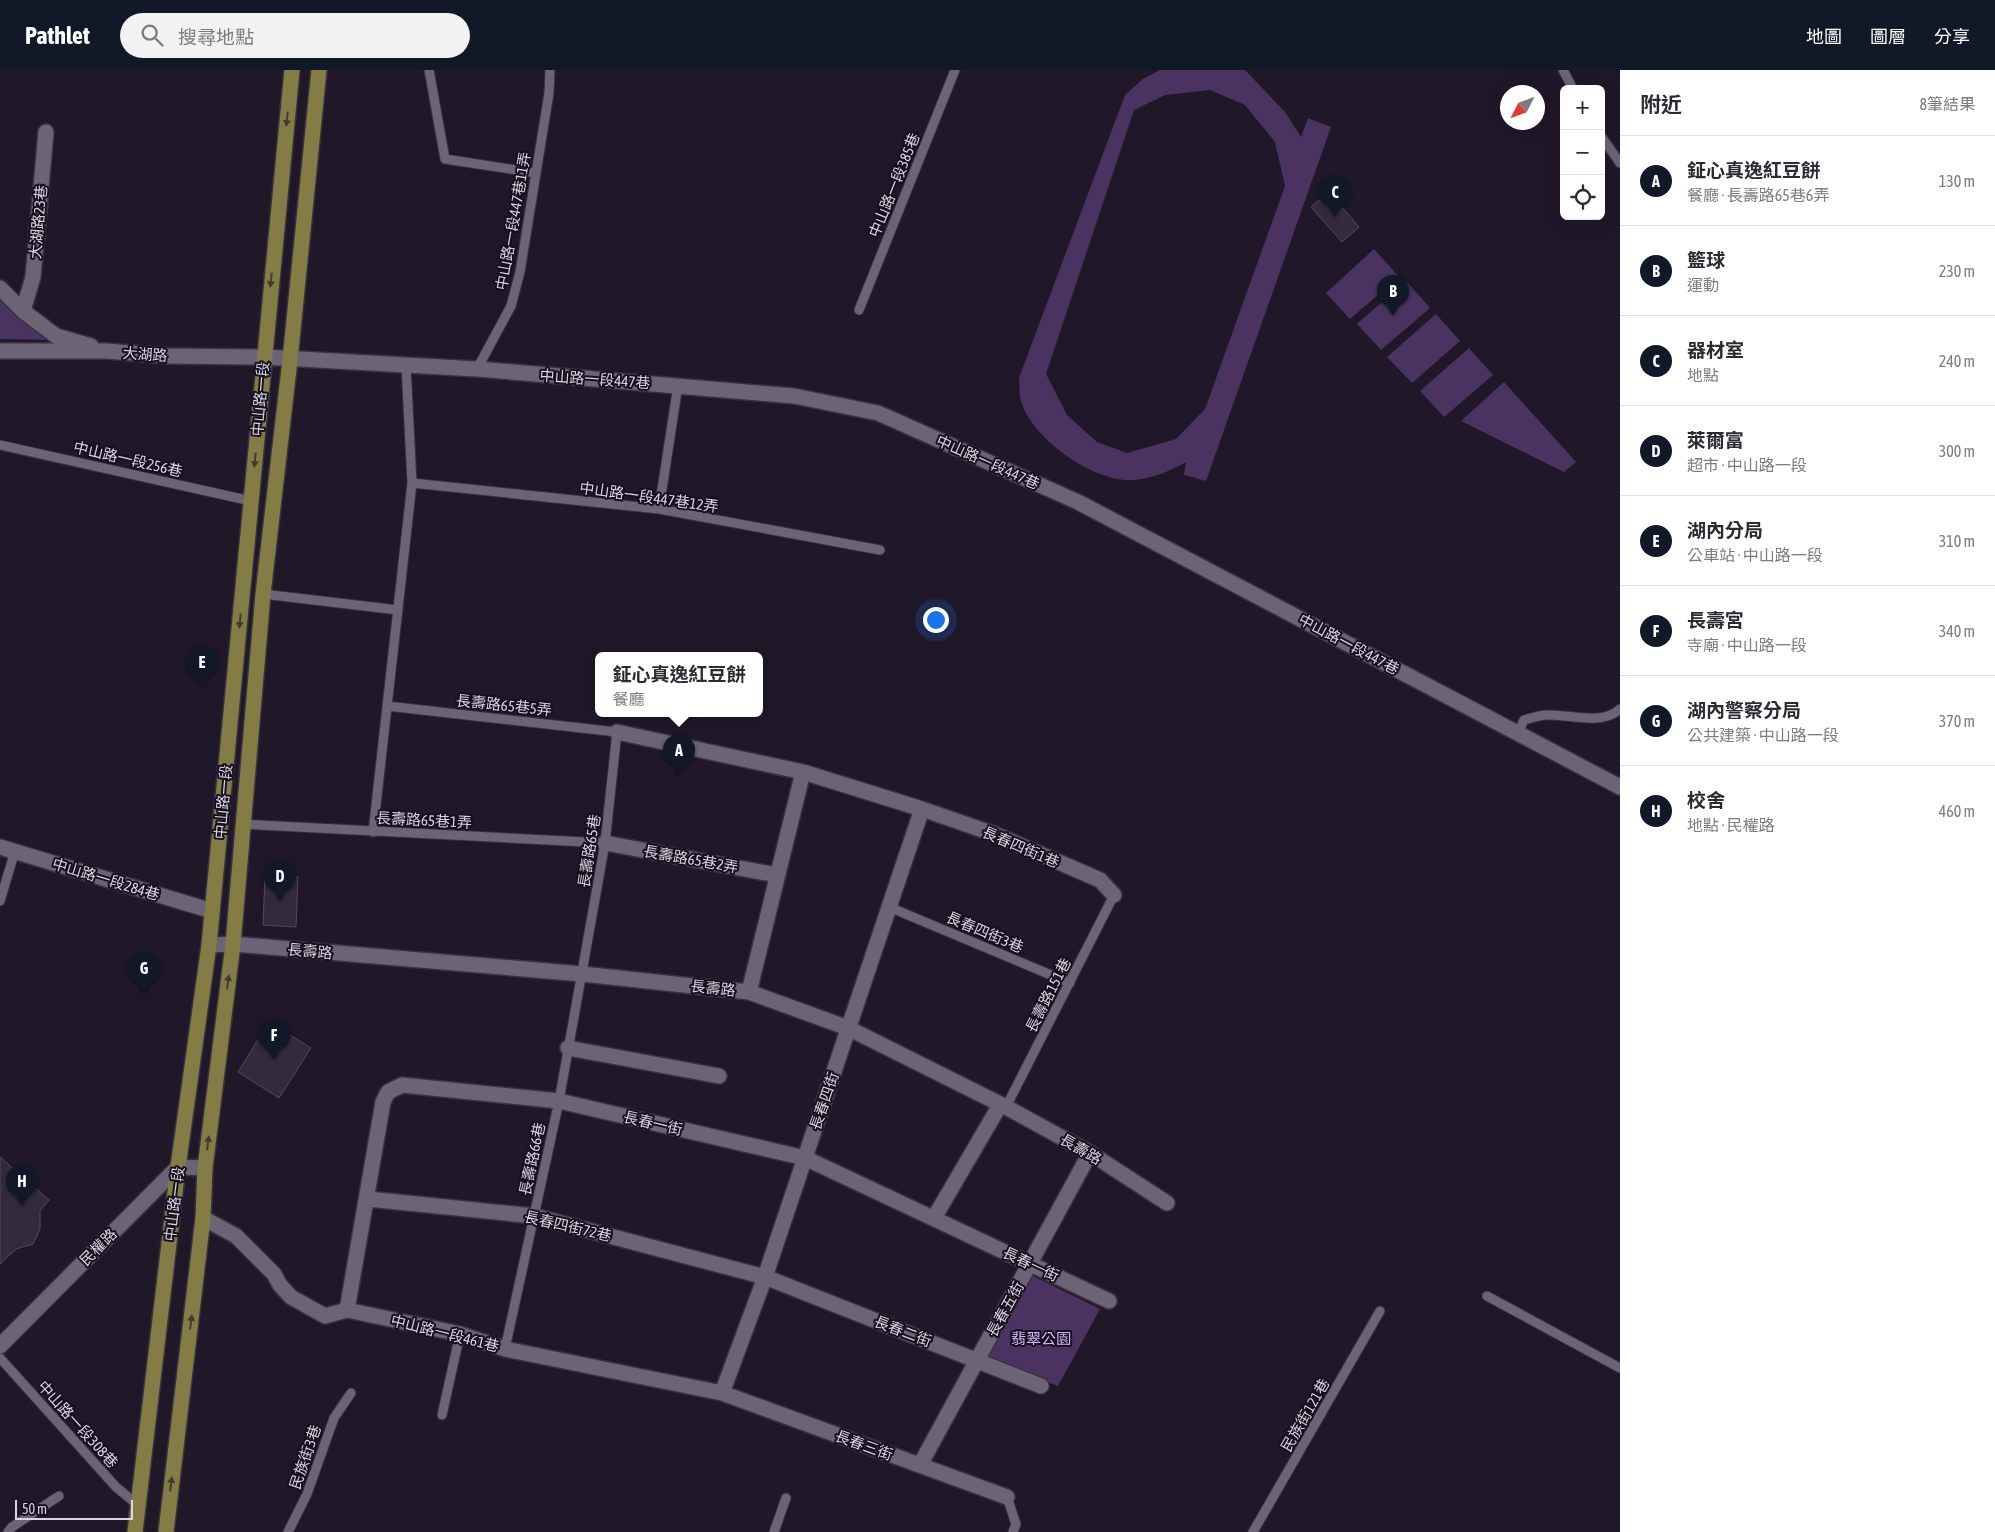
<!DOCTYPE html>
<html lang="zh-TW">
<head>
<meta charset="utf-8">
<style>
  :root { --surface:#fff; --page:#f2f2f3; --text:#2b2b33; --muted:#7c7c81; --line:#e1e1e2; --accent:#111827 }
  body { margin:0; font-family:"Asap Condensed","Noto Sans TC",sans-serif; background:var(--page); color:var(--text) }
  .controls { position:absolute; right:15px; top:15px; display:grid; overflow:hidden; border-radius:8px; box-shadow:0 5px 20px #0002 }
  .controls button { width:45px; height:45px; display:grid; place-items:center; padding:0; border:0; border-bottom:1px solid var(--line); background:var(--surface); color:var(--text); font:25px sans-serif }
  .compass { position:absolute; left:1500px; top:15px; width:45px; height:45px; border-radius:50%; background:var(--surface); box-shadow:0 5px 20px #0002; rotate:228deg }
  .scale { position:absolute; left:15px; bottom:12px; width:118px; box-sizing:border-box; padding-left:5px; border:2px solid #dad5e1; border-top:0; font-size:14px; line-height:18px; white-space:nowrap; color:#dad5e1; -webkit-text-stroke:4px #170f1f; paint-order:stroke }
  .you { position:absolute; left:935px; top:549px; width:18px; height:18px; margin:-12px; border:4px solid #fff; border-radius:50%; background:#1a73e8; box-shadow:0 0 0 8px #1a73e833 }
  .badge { display:grid; place-items:center; width:32px; height:32px; border-radius:50%; background:var(--accent); color:#fff; font-size:16px; font-weight:700 }
  .pin { position:absolute; translate:-50% -41px; filter:drop-shadow(0 1px 2px #0008) }
  .pin::after { content:''; position:absolute; top:26px; width:18px; height:15px; background:inherit; clip-path:polygon(0 0,100% 0,50% 100%) }
  .popup { position:absolute; left:595px; top:582px; width:168px; height:65px; box-sizing:border-box; display:grid; place-content:center; border-radius:8px; background:var(--surface); filter:drop-shadow(0 1px 4px #0005); font-size:16px; white-space:nowrap; color:var(--muted) }
  .popup b { font-size:19px; color:var(--text) }
  .popup::after { content:''; position:absolute; left:50%; top:100%; margin-left:-10px; border:10px solid transparent; border-top-color:var(--surface) }
  .list { margin:0; padding:0; list-style:none }
  h2 { display:flex; justify-content:space-between; align-items:center; height:65px; margin:0; padding:0 20px; font-size:21px }
  h2 small { font-size:16px; font-weight:400; color:var(--muted) }
  .list li { display:grid; grid-template-columns:32px 1fr auto; gap:15px; align-items:center; box-sizing:border-box; height:90px; padding:0 20px; border-top:1px solid var(--line) }
  .list b { display:block; font-size:19px; white-space:nowrap }
  .list p { margin:0; font-size:16px; white-space:nowrap; color:var(--muted) }
  .list em { font-size:16px; font-style:normal; color:var(--muted) }
  .icon { flex:none; width:28px; height:28px; fill:none; stroke:currentColor; stroke-width:2; stroke-linecap:round; stroke-linejoin:round }
  .map { position:relative; flex:none; width:1620px; height:1462px; overflow:hidden }
  header { display:flex; align-items:center; gap:30px; box-sizing:border-box; height:70px; padding:0 25px; background:var(--accent); color:#fff }
  header strong { font-size:24px }
  nav { display:flex; gap:28px; margin-inline-start:auto; font-size:18px }
  .search { width:350px; height:45px; background:var(--page); display:flex; align-items:center; gap:12px; box-sizing:border-box; padding:0 18px; border-radius:28px; color:var(--muted); font-size:19px }
  main { display:flex }
  aside { flex:1; background:var(--surface) }
  .map>svg:first-child { display:block }
  .green { fill:#4a3361; fill-rule:evenodd }
  .building { fill:#332b3d; stroke:#524a5d }
  .lines { fill:none; stroke-linecap:round; stroke-linejoin:round }
  .lane-casing { stroke:#38323f; stroke-width:11 }
  .street-casing { stroke:#38323f; stroke-width:18 }
  .primary-casing { stroke:#38323f; stroke-width:18 }
  .lane { stroke:#6c6377; stroke-width:9 }
  .street { stroke:#6c6377; stroke-width:15 }
  .primary { stroke:#847c45; stroke-width:15 }
  .oneway { fill:#433b2e }
  .labels { text-anchor:middle; dominant-baseline:central; stroke-width:4; stroke-linejoin:round; paint-order:stroke }
  .street-label { font-size:15px; fill:#dad5e1; stroke:#170f1f }
  .park-label { font-size:15px; fill:#d7b9fb; stroke:#170f1f }
</style>
</head>
<body>
<header>
<strong>Pathlet</strong>
<div class="search"><svg class="icon" aria-label="search" viewBox="0 0 24 24"><circle cx="10" cy="10" r="6"/><path d="M15 15l6 6"/></svg>搜尋地點</div>
<nav><a>地圖</a><a>圖層</a><a>分享</a></nav>
</header>
<main>
<div class="map">
<svg width="1620" height="1462" viewBox="0 0 1620 1462">
  <rect width="100%" height="100%" fill="#201829"/>
  <path class="green" d="M1160 0H1245L1285 42 1301 67 1308 48 1331 57 1206 411 1184 405 1186 392C1171 401 1153 408 1135 410 1095 414 1028 367 1020 327 1019 321 1020 314 1019 308L1125 25 1143 9ZM1210 20 1245 35 1275 72 1285 116 1205 339 1176 369 1127 383 1097 372 1067 345 1046 304 1134 40 1165 25Z
    M1374 179 1399 207 1350 249 1326 223Z
    M1406 211 1430 238 1381 280 1357 254Z
    M0 225 51 270 0 269Z
    M1436 244 1460 271 1412 313 1387 287Z
    M1469 278 1493 305 1444 347 1420 321Z
    M1504 312 1576 392 1564 402 1461 351Z
    M1031 1205 1100 1239 1058 1316 987 1289Z"/>
  <path class="building" d="M1329 122 1359 157 1342 172 1311 137Z
    M265 806 298 807 296 857 263 855Z
    M269 952 311 978 279 1028 238 1002Z
    M0 1087 49 1130 40 1141V1159L33 1174 16 1179 0 1194Z"/>
  <g class="lines">
    <g class="lane-casing">
      <path id="lane" d="M429 0 445 89 536 103
        M1563 0 1573 19
        M1601 66 1620 93
        M859 240 955 0
        M406 296 412 413
        M477 299 511 236 520 202 549 23 550 0
        M0 375 251 431
        M659 439 678 315
        M263 524 398 540
        M387 636 617 662 605 773 559 1031 505 1279
        M1518 663 1524 650C1531 648 1540 645 1547 645 1571 644 1601 656 1620 639
        M241 754 605 773
        M373 762 412 413 659 439 880 480
        M0 831 15 781
        M889 837 1070 913
        M1006 1037 1114 825
        M1487 1226 1620 1298
        M0 1288 116 1417 139 1436
        M442 1345 460 1264
        M1007 1427 1016 1454 1013 1462
        M8 1462 12 1457 59 1426
        M288 1462 307 1424 334 1348 351 1323
        M774 1462 786 1428
        M1253 1462 1380 1241"/>
    </g>
    <g class="street-casing">
      <path id="street" d="M0 218 23 241 56 266 91 276
        M23 241 33 207 46 62
        M0 281H106L169 286 264 287 477 299 794 326 878 343 1078 432 1620 717
        M617 662 803 702 922 739 994 764 1100 810 1114 825
        M605 773 777 805
        M0 777 212 841
        M209 875 233 874 582 904 749 922 848 958 1006 1037 1090 1083 1167 1133
        M749 922 803 702
        M568 978 719 1006
        M368 1129 534 1146 765 1207 1041 1316
        M203 1148 236 1166 274 1204 280 1215 291 1227 325 1246 347 1240 460 1264 505 1279 722 1323 1007 1427
        M934 1148 1000 1035
        M347 1240 383 1032 388 1022 402 1015 559 1031 805 1088 1109 1231
        M0 1276 178 1097 205 1098
        M722 1323 765 1207 922 739
        M920 1395 1090 1083"/>
    </g>
    <g class="primary-casing">
      <path id="primary" d="M135 1462 178 1097 209 875 292 0
        M166 1462 203 1148 205 1098 233 874 263 524 290 290 319 0"/>
    </g>
    <use href="#lane" class="lane"/>
    <use href="#street" class="street"/>
    <use href="#primary" class="primary"/>
  </g>
  <defs><path id="oneway-solid" d="M-6-.8H1V-3.2L6.5 0L1 3.2V.8H-6Z" transform="scale(1.25)"/></defs>
  <g class="oneway">
    <use href="#oneway-solid" transform="translate(287 49) rotate(96)"/>
    <use href="#oneway-solid" transform="translate(271 210) rotate(96)"/>
    <use href="#oneway-solid" transform="translate(255 390) rotate(95)"/>
    <use href="#oneway-solid" transform="translate(240 551) rotate(95)"/>
    <use href="#oneway-solid" transform="translate(228 912) rotate(-83)"/>
    <use href="#oneway-solid" transform="translate(208 1073) rotate(-83)"/>
    <use href="#oneway-solid" transform="translate(191 1252) rotate(-83)"/>
    <use href="#oneway-solid" transform="translate(171 1414) rotate(-83)"/>
  </g>
  <g class="labels">
    <g class="street-label">
      <text transform="translate(894 115) rotate(-68)">中山路一段385巷</text>
      <text transform="translate(513 151) rotate(-80)">中山路一段447巷11弄</text>
      <text transform="translate(38 152) rotate(-85)">大湖路23巷</text>
      <text transform="translate(145 284) rotate(4)">大湖路</text>
      <text transform="translate(595 309) rotate(4)">中山路一段447巷</text>
      <text transform="translate(260 329) rotate(-85)">中山路一段</text>
      <text transform="translate(128 389) rotate(13)">中山路一段256巷</text>
      <text transform="translate(988 392) rotate(24)">中山路一段447巷</text>
      <text transform="translate(649 427) rotate(8)">中山路一段447巷12弄</text>
      <text transform="translate(1349 574) rotate(28)">中山路一段447巷</text>
      <text transform="translate(504 635) rotate(6)">長壽路65巷5弄</text>
      <text transform="translate(223 732) rotate(-85)">中山路一段</text>
      <text transform="translate(424 750) rotate(3)">長壽路65巷1弄</text>
      <text transform="translate(1021 777) rotate(23)">長春四街1巷</text>
      <text transform="translate(589 781) rotate(-81)">長壽路65巷</text>
      <text transform="translate(691 789) rotate(10)">長壽路65巷2弄</text>
      <text transform="translate(106 809) rotate(17)">中山路一段284巷</text>
      <text transform="translate(985 862) rotate(23)">長春四街3巷</text>
      <text transform="translate(310 881) rotate(5)">長壽路</text>
      <text transform="translate(713 918) rotate(6)">長壽路</text>
      <text transform="translate(1048 925) rotate(-63)">長壽路151巷</text>
      <text transform="translate(824 1031) rotate(-71)">長春四街</text>
      <text transform="translate(653 1053) rotate(13)">長春一街</text>
      <text transform="translate(1081 1079) rotate(30)">長壽路</text>
      <text transform="translate(532 1089) rotate(-78)">長壽路66巷</text>
      <text transform="translate(174 1134) rotate(-83)">中山路一段</text>
      <text transform="translate(568 1156) rotate(13)">長春四街72巷</text>
      <text transform="translate(98 1177) rotate(-45)">民權路</text>
      <text transform="translate(1031 1194) rotate(25)">長春一街</text>
      <text transform="translate(1005 1239) rotate(-61)">長春五街</text>
      <text transform="translate(903 1261) rotate(21)">長春二街</text>
      <text transform="translate(445 1263) rotate(14)">中山路一段461巷</text>
      <text transform="translate(1305 1345) rotate(-60)">民族街121巷</text>
      <text transform="translate(78 1354) rotate(48)">中山路一段308巷</text>
      <text transform="translate(864 1375) rotate(20)">長春三街</text>
      <text transform="translate(305 1387) rotate(-71)">民族街3巷</text>
    </g>
    <g class="park-label">
      <text x="1041" y="1268">翡翠公園</text>
    </g>
  </g>
</svg>
<div class="controls">
<button>+</button>
<button>−</button>
<button><svg class="icon" aria-label="locate" viewBox="0 0 24 24"><circle cx="12" cy="12" r="6"/><path d="M12 2v4M12 18v4M2 12h4M18 12h4"/></svg></button>
</div>
<svg class="compass" viewBox="-18 -18 36 36"><path d="M0-13l5 13h-10z" fill="#e53935"/><path d="M0 13l5-13h-10z" fill="#7c7c81"/></svg>
<div class="scale">50 m</div>
<div class="you"></div>
<div class="pin badge" style="left:679px;top:705px">A</div>
<div class="popup"><b>鉦心真逸紅豆餅</b>餐廳</div>
<div class="pin badge" style="left:1393px;top:246px">B</div>
<div class="pin badge" style="left:1335px;top:147px">C</div>
<div class="pin badge" style="left:280px;top:831px">D</div>
<div class="pin badge" style="left:202px;top:617px">E</div>
<div class="pin badge" style="left:274px;top:990px">F</div>
<div class="pin badge" style="left:144px;top:923px">G</div>
<div class="pin badge" style="left:22px;top:1136px">H</div>
</div>
<aside>
<h2>附近<small>8筆結果</small></h2>
<ul class="list">
<li><span class="badge">A</span><div><b>鉦心真逸紅豆餅</b><p>餐廳 · 長壽路65巷6弄</p></div><em>130 m</em></li>
<li><span class="badge">B</span><div><b>籃球</b><p>運動</p></div><em>230 m</em></li>
<li><span class="badge">C</span><div><b>器材室</b><p>地點</p></div><em>240 m</em></li>
<li><span class="badge">D</span><div><b>萊爾富</b><p>超市 · 中山路一段</p></div><em>300 m</em></li>
<li><span class="badge">E</span><div><b>湖內分局</b><p>公車站 · 中山路一段</p></div><em>310 m</em></li>
<li><span class="badge">F</span><div><b>長壽宮</b><p>寺廟 · 中山路一段</p></div><em>340 m</em></li>
<li><span class="badge">G</span><div><b>湖內警察分局</b><p>公共建築 · 中山路一段</p></div><em>370 m</em></li>
<li><span class="badge">H</span><div><b>校舍</b><p>地點 · 民權路</p></div><em>460 m</em></li>
</ul>
</aside>
</main>
</body>
</html>
